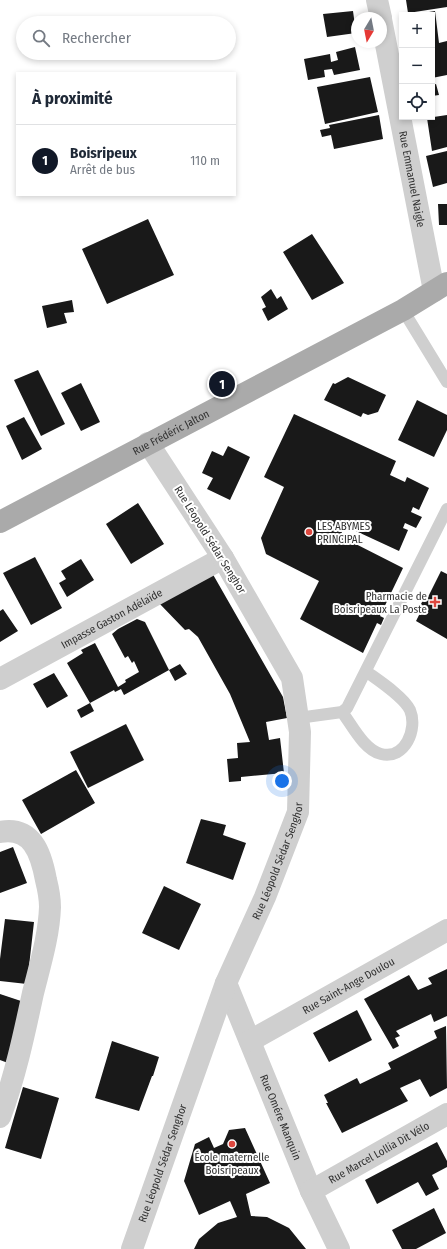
<!DOCTYPE html>
<html lang="fr">
<head>
<meta charset="utf-8">
<style>
  :root { --surface:#fff; --page:#f2f2f3; --text:#1f2937; --muted:#747a83; --line:#e0e1e3; --accent:#111827 }
  body { margin:0; font-family:"Fira Sans Condensed",sans-serif; background:var(--page); color:var(--text) }
  .controls { position:absolute; right:12px; top:12px; display:grid; overflow:hidden; border-radius:0px; box-shadow:0 2px 6px #0003 }
  .controls button { width:36px; height:36px; display:grid; place-items:center; padding:0; border:0; border-bottom:1px solid var(--line); background:var(--surface); color:var(--text); font:20px sans-serif }
  .compass { position:absolute; left:351px; top:12px; width:36px; height:36px; border-radius:50%; background:var(--surface); box-shadow:0 2px 6px #0003; rotate:190deg }
  .you { position:absolute; left:282px; top:781px; width:14px; height:14px; margin:-10px; border:3px solid #fff; border-radius:50%; background:#1a73e8; box-shadow:0 0 0 6px #1a73e833 }
  .badge { display:grid; place-items:center; width:26px; height:26px; border-radius:50%; background:var(--accent); color:#fff; font-size:13px; font-weight:700 }
  .pin { position:absolute; translate:-50% -50%; border:2px solid #fff; box-shadow:0 1px 4px #0006 }
  .list { margin:0; padding:0; list-style:none }
  h2 { display:flex; justify-content:space-between; align-items:center; height:52px; margin:0; padding:0 16px; font-size:17px }
  h2 small { font-size:13px; font-weight:400; color:var(--muted) }
  .list li { display:grid; grid-template-columns:26px 1fr auto; gap:12px; align-items:center; box-sizing:border-box; height:72px; padding:0 16px; border-top:1px solid var(--line) }
  .list b { display:block; font-size:15px; white-space:nowrap }
  .list p { margin:0; font-size:13px; white-space:nowrap; color:var(--muted) }
  .list em { font-size:13px; font-style:normal; color:var(--muted) }
  .icon { flex:none; width:22px; height:22px; fill:none; stroke:currentColor; stroke-width:2; stroke-linecap:round; stroke-linejoin:round }
  .map { position:relative; flex:none; width:447px; height:1249px; overflow:hidden }
  .search { position:absolute; background:var(--surface); box-shadow:0 2px 6px #0003; left:16px; top:16px; width:220px; height:44px; display:flex; align-items:center; gap:10px; box-sizing:border-box; padding:0 14px; border-radius:22px; color:var(--muted); font-size:15px }
  .panel { position:absolute; background:var(--surface); box-shadow:0 2px 6px #0003; left:16px; top:72px; width:220px; height:124px; border-radius:0px }
  .map>svg:first-child { display:block }
  .building { fill:#191919 }
  .lines { fill:none; stroke-linecap:round; stroke-linejoin:round }
  .service { stroke:#cfcfcf; stroke-width:12 }
  .minor { stroke:#cfcfcf; stroke-width:22 }
  .primary { stroke:#aaa; stroke-width:22 }
  .poi-dot { fill:#de483f; stroke:#fff; stroke-width:1.5 }
  .labels { text-anchor:middle; dominant-baseline:central; stroke-width:4; stroke-linejoin:round; paint-order:stroke }
  .street-label { font-size:11px; fill:#323232; stroke:#fff }
  .poi-label { font-size:11px; fill:#323232; stroke:#fff; text-anchor:start }
</style>
</head>
<body>
<div class="map">
<svg width="447" height="1249" viewBox="0 0 447 1249">
  <rect width="100%" height="100%" fill="#fff"/>
  <path class="building" d="M406 0H447V7L408 13Z
    M353 11 356 33 327 37 323 14Z
    M435 11 439 43 447 41V75L432 78V15L417 14Z
    M355 47 360 70 334 75 332 69 324 70 325 77 308 80 304 59 330 54 331 62 338 60 336 52Z
    M370 77 378 112 325 124 317 87Z
    M436 84 439 95 432 96V85Z
    M379 115 383 139 334 149 331 135 322 137 320 130 330 128 329 125Z
    M447 115V147L432 151 427 118Z
    M447 151V183L433 187 426 156Z
    M438 204H447V225H439Z
    M148 219 174 275 107 304 82 249Z
    M312 234 344 283 312 300 283 252Z
    M271 289 277 299 281 296 288 309 268 321 262 309 266 307 261 297Z
    M72 300 74 312 64 313 67 323 47 328 42 306Z
    M38 370 65 424 41 436 14 380Z
    M348 377 386 395 378 412 368 415 363 413 361 417 324 400 333 383 335 384Z
    M81 383 100 422 81 431 61 393Z
    M417 400 447 415V430L434 457 398 440Z
    M294 414 396 461 390 475 405 482 407 477 429 488 419 510 413 507 411 512 422 517 416 528 405 523 403 528 408 530 399 551 345 526 340 536 403 568 380 616 384 618 381 625 377 623 363 653 300 619 319 581 266 554 261 538 284 487 264 477Z
    M24 417 42 449 22 460 6 426Z
    M228 446 250 457 230 500 207 489 213 478 202 473 212 451 223 456Z
    M138 503 164 544 131 564 106 524Z
    M35 557 62 608 31 625 3 573Z
    M81 559 94 580 67 597 59 583 66 579 61 571Z
    M211 571 283 697 287 718 266 722 269 740 280 738 284 773 241 777V781L229 782 227 759 238 758 237 743 250 742 230 694 198 637 189 629 185 630 158 602Z
    M441 571 447 574V639L416 621 423 607 420 606 425 596 428 597Z
    M3 609 18 631 0 642V611Z
    M137 619 145 622 169 670 180 664 187 674 175 681 169 670 124 695 121 689 115 692 114 690 90 703 67 663 83 653 81 650 95 643 118 687 126 682 125 680 139 672 134 661 132 663 128 656 125 658 112 634 118 629Z
    M54 673 68 696 47 708 33 684Z
    M90 703 94 711 81 718 77 710Z
    M126 724 144 760 88 788 70 752Z
    M76 770 95 803 41 834 22 800Z
    M201 819 226 825 223 835 246 843 233 880 186 863Z
    M13 847 27 883 0 893V852Z
    M164 886 201 904 179 950 142 933Z
    M5 919 34 922 27 984 0 981V959Z
    M447 969V1016L434 1022 431 1014 396 1031 400 1036 395 1038 399 1046 393 1049 364 999 409 975 418 990 432 984 428 978Z
    M0 994 27 1003 8 1063 0 1060Z
    M357 1010 372 1040 329 1062 313 1033Z
    M446 1026 447 1088 430 1097 420 1079 400 1088 408 1101 342 1133 326 1103H328L324 1095 357 1078 360 1084 391 1069 388 1063 437 1038 434 1031Z
    M112 1041 159 1057 153 1076H152L139 1111 95 1098Z
    M23 1087 59 1098 41 1159 5 1148Z
    M245 1128 270 1183 246 1194 251 1216 267 1217 289 1228 306 1249H194L199 1239 218 1223 237 1217 230 1201 199 1215 184 1181 195 1144 209 1137 214 1148 223 1144 229 1130Z
    M437 1142 447 1161V1167L432 1175 439 1189 426 1196 418 1182 377 1204 365 1180Z
    M434 1208 446 1233 416 1249H402L392 1230Z"/>
  <g class="lines">
    <path class="service" d="M403 310 447 382
      M342 712C352 725 364 750 381 754 405 760 418 729 410 710 404 697 378 680 367 672
      M298 718 342 712 347 708 447 509"/>
    <g class="minor">
      <path d="M377 0 381 18"/>
      <path id="s1" d="M381 19 434 291"/>
      <path id="s2" d="M0 679 223 558"/>
      <path d="M0 832C32 826 41 853 46 880 48 888 50 898 50 907 49 936 40 965 33 993 24 1035 15 1077 0 1117"/>
      <path id="s3" d="M226 983 311 1191 339 1249"/>
      <path id="s4" d="M250 1041 447 930"/>
      <path id="s5" d="M311 1191 447 1114"/>
      <path id="s6" d="M132 1249 226 983 265 897 298 812 300 732 292 678 223 558 148 443"/>
    </g>
    <path class="primary" id="s7" d="M0 522 403 310 447 283"/>
  </g>
  <g class="poi-dot">
    <circle cx="309" cy="532" r="4"/>
    <path d="M433 596h4v4h4v4h-4v4h-4v-4h-4v-4h4z"/>
    <circle cx="232" cy="1144" r="4"/>
  </g>
  <g class="labels">
    <g class="street-label">
      <text stroke="none"><textPath href="#s1" startOffset="163">Rue Emmanuel Naigle</textPath></text>
      <text stroke="none"><textPath href="#s7" startOffset="193">Rue Frédéric Jalton</textPath></text>
      <text transform="translate(210 540) rotate(58)">Rue Léopold Sédar Senghor</text>
      <text stroke="none"><textPath href="#s2" startOffset="127">Impasse Gaston Adélaïde</textPath></text>
      <text stroke="none"><textPath href="#s6" startOffset="415">Rue Léopold Sédar Senghor</textPath></text>
      <text stroke="none"><textPath href="#s4" startOffset="113">Rue Saint-Ange Doulou</textPath></text>
      <text stroke="none"><textPath href="#s3" startOffset="145">Rue Omére Manquin</textPath></text>
      <text stroke="none"><textPath href="#s5" startOffset="78">Rue Marcel Lollia Dit Vélo</textPath></text>
      <text stroke="none"><textPath href="#s6" startOffset="91">Rue Léopold Sédar Senghor</textPath></text>
    </g>
    <g class="poi-label">
      <text x="317" y="526">LES ABYMES<tspan x="317" dy="13">PRINCIPAL</tspan></text>
      <text x="427" y="596" text-anchor="end">Pharmacie de<tspan x="427" dy="13">Boisripeaux La Poste</tspan></text>
      <text x="232" y="1157" text-anchor="middle">École maternelle<tspan x="232" dy="13">Boisripeaux</tspan></text>
    </g>
  </g>
</svg>
<div class="controls">
<button>+</button>
<button>−</button>
<button><svg class="icon" aria-label="locate" viewBox="0 0 24 24"><circle cx="12" cy="12" r="6"/><path d="M12 2v4M12 18v4M2 12h4M18 12h4"/></svg></button>
</div>
<svg class="compass" viewBox="-18 -18 36 36"><path d="M0-13l5 13h-10z" fill="#e53935"/><path d="M0 13l5-13h-10z" fill="#747a83"/></svg>
<div class="you"></div>
<div class="pin badge" style="left:222px;top:384px">1</div>
<div class="search"><svg class="icon" aria-label="search" viewBox="0 0 24 24"><circle cx="10" cy="10" r="6"/><path d="M15 15l6 6"/></svg>Rechercher</div>
<section class="panel">
<h2>À proximité<small></small></h2>
<ul class="list">
<li><span class="badge">1</span><div><b>Boisripeux</b><p>Arrêt de bus</p></div><em>110 m</em></li>
</ul>
</section>
</div>
</body>
</html>
